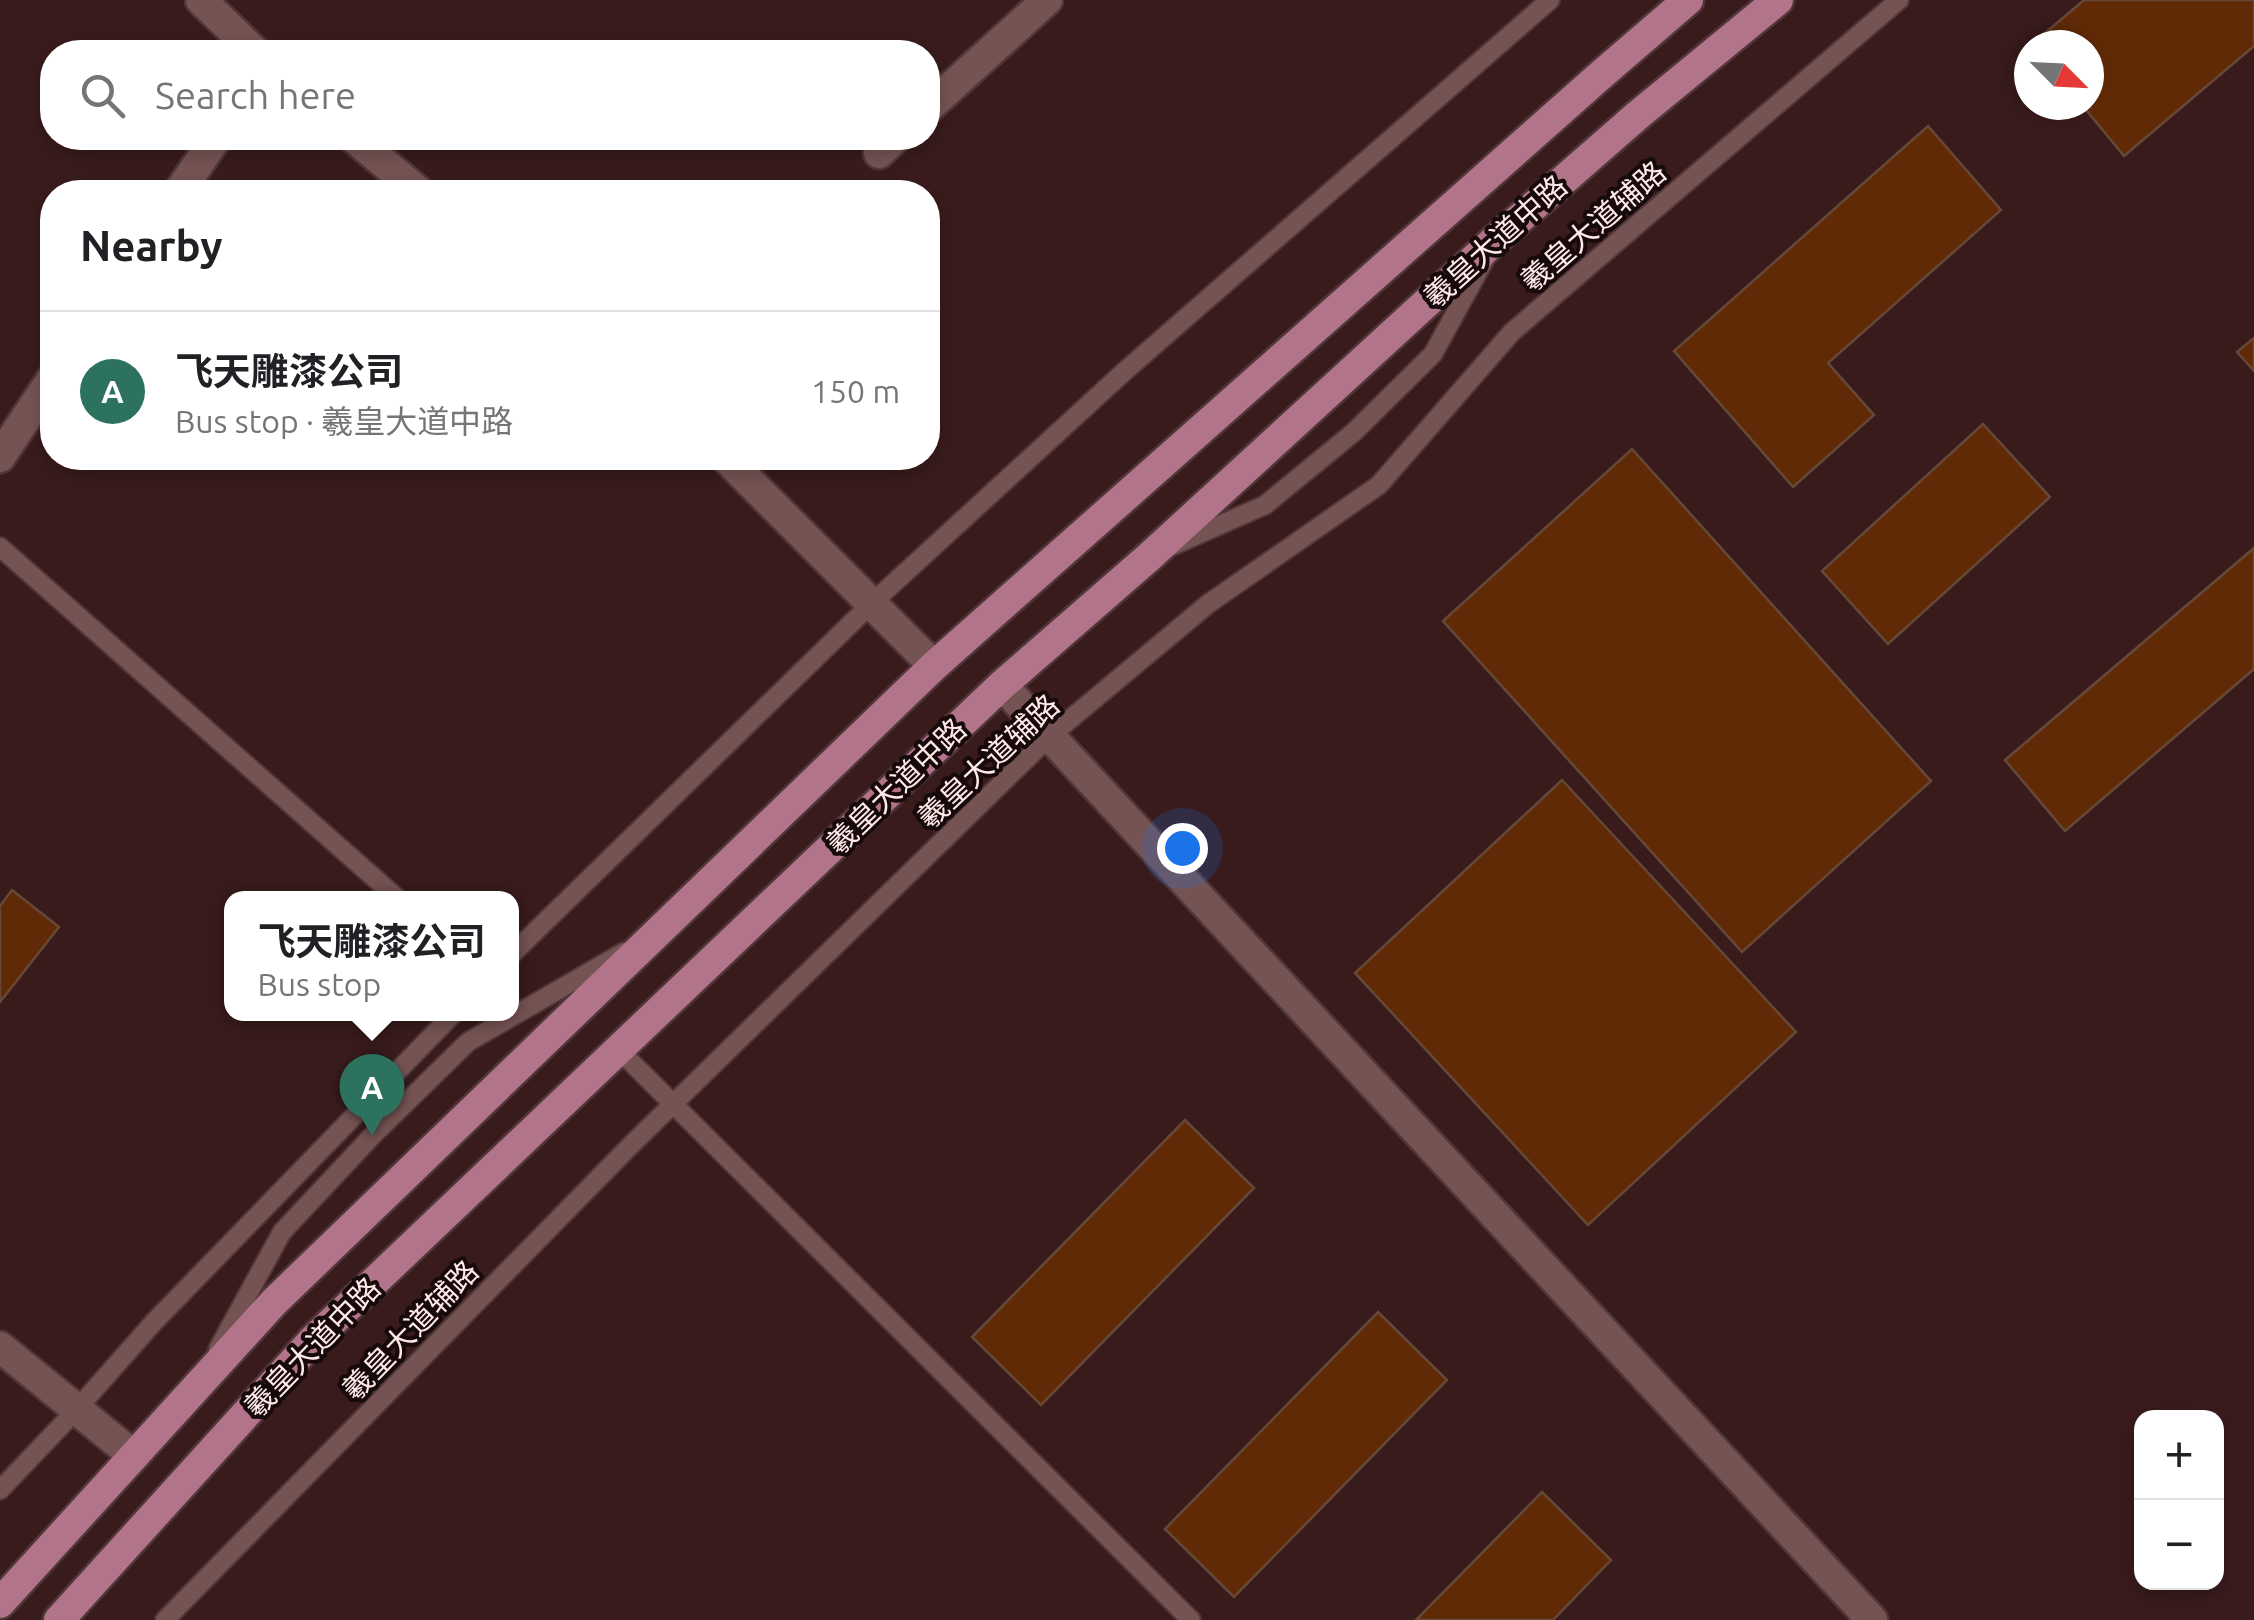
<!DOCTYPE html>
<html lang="en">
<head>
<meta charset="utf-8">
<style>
  :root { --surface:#fff; --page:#f2f2f2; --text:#202124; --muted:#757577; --line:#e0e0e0; --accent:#2c725e }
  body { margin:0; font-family:Ubuntu,"Noto Sans SC",sans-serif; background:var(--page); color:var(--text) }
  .controls { position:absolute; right:30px; bottom:30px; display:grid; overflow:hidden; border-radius:20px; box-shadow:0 5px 15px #0003 }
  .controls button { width:90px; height:90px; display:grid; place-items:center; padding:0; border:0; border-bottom:2px solid var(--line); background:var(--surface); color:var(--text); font:50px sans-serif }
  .compass { position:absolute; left:2014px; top:30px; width:90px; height:90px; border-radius:50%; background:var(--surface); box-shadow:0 5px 15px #0003; rotate:114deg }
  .you { position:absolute; left:1182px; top:848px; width:35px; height:35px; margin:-25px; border:8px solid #fff; border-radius:50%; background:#1a73e8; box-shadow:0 0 0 15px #1a73e833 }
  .badge { display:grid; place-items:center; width:65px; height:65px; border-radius:50%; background:var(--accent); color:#fff; font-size:32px; font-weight:700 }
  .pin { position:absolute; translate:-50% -82px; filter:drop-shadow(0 2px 5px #0008) }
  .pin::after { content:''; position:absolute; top:52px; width:35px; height:30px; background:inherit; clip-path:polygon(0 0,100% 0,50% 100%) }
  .popup { position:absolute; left:224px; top:891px; width:295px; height:130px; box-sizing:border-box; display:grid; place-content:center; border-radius:20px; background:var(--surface); filter:drop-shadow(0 2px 8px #0005); font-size:32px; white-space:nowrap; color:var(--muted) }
  .popup b { font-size:38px; color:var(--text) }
  .popup::after { content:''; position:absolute; left:50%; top:100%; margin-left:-20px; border:20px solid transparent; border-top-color:var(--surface) }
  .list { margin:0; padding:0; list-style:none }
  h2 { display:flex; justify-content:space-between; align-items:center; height:130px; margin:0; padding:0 40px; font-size:42px }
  h2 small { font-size:32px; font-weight:400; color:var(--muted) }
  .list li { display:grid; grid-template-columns:65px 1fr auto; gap:30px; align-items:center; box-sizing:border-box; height:160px; padding:0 40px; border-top:2px solid var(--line) }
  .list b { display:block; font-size:38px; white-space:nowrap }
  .list p { margin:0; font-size:32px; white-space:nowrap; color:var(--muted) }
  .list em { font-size:32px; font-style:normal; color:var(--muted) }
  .icon { flex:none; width:55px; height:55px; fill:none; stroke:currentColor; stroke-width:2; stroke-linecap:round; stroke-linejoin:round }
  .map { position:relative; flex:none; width:2254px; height:1620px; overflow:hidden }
  .search { position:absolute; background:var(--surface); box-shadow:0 5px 15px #0003; left:40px; top:40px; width:900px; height:110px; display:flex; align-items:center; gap:25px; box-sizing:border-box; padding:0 35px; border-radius:40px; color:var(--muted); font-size:38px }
  .panel { position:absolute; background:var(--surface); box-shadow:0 5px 15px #0003; left:40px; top:180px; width:900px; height:290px; border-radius:40px }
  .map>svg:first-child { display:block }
  .building { fill:#612a06; stroke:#664839; stroke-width:2.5 }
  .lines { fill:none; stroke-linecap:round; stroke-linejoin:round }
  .lane-casing { stroke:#503638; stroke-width:22 }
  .street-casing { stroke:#503638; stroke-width:35 }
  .secondary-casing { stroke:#503638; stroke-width:35 }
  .primary-casing { stroke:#503638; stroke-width:35 }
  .lane { stroke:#765353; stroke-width:18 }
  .street { stroke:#765353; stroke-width:30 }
  .secondary { stroke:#765353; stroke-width:30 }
  .primary { stroke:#b1748b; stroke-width:30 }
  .labels { text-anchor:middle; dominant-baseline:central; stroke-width:8; stroke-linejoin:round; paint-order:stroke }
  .street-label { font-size:30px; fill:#ffe9e9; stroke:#170a0a }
</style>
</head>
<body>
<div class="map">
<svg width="2254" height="1620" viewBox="0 0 2254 1620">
  <rect width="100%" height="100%" fill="#391b1c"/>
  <path class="building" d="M2084 0H2254V46L2124 156 2082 105H2089V45H2031Z
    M1928 126 2001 210 1828 363 1874 415 1793 487 1674 351Z
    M2254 338V371L2237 352Z
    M1983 424 2050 497 1888 644 1822 571Z
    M1632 449 1931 781 1742 952 1443 621Z
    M2254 548V669L2065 831 2005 760Z
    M1562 780 1796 1032 1588 1225 1355 973Z
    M12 890 59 927 0 1002V906Z
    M1185 1120 1254 1188 1041 1405 972 1337Z
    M1378 1312 1447 1380 1234 1597 1165 1529Z
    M1542 1492 1611 1560 1553 1620H1416Z"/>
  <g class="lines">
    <g class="lane-casing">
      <path id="lane" d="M1172 546 1265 505 1354 432 1433 354 1484 261
        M0 547 397 898
        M512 954 872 603 1126 370 1550 0
        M619 1050 1191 1620
        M218 1349 282 1232 372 1136 468 1042 624 952
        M0 1490 77 1409 154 1322 453 1014
        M165 1620 630 1146 1050 736 1208 604 1379 485 1512 332 1899 0"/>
    </g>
    <g class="street-casing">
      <path id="street" d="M201 0 255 52
        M928 108 1047 0
        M354 138 419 192
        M879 153 895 138
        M179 192 216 138
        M0 457 52 379
        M726 458 934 666
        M0 1347 134 1456"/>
    </g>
    <g class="secondary-casing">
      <path id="secondary" d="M1002 685 1872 1620"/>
    </g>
    <g class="primary-casing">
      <path id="primary" d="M0 1603 274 1302 934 666 1602 74 1688 0
        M59 1620 313 1340 1002 685 1149 557 1495 240 1638 115 1778 0"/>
    </g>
    <use href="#lane" class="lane"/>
    <use href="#street" class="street"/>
    <use href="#secondary" class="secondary"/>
    <use href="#primary" class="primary"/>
  </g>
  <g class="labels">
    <g class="street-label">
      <text transform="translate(1593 226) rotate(-41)">羲皇大道辅路</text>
      <text transform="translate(1495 241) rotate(-42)">羲皇大道中路</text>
      <text transform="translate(988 761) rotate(-43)">羲皇大道辅路</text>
      <text transform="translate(896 786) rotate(-44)">羲皇大道中路</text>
      <text transform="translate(410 1330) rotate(-46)">羲皇大道辅路</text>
      <text transform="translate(312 1347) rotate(-46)">羲皇大道中路</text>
    </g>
  </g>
</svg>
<div class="controls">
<button>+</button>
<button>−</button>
</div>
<svg class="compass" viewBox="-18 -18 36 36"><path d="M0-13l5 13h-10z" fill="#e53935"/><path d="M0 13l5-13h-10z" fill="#757577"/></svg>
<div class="you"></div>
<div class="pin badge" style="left:372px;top:1136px">A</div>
<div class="popup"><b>飞天雕漆公司</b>Bus stop</div>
<div class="search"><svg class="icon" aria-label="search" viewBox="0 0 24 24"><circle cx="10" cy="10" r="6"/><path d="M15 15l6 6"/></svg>Search here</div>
<section class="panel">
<h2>Nearby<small></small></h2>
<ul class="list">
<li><span class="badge">A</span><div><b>飞天雕漆公司</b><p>Bus stop · 羲皇大道中路</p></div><em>150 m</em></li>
</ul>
</section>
</div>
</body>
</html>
